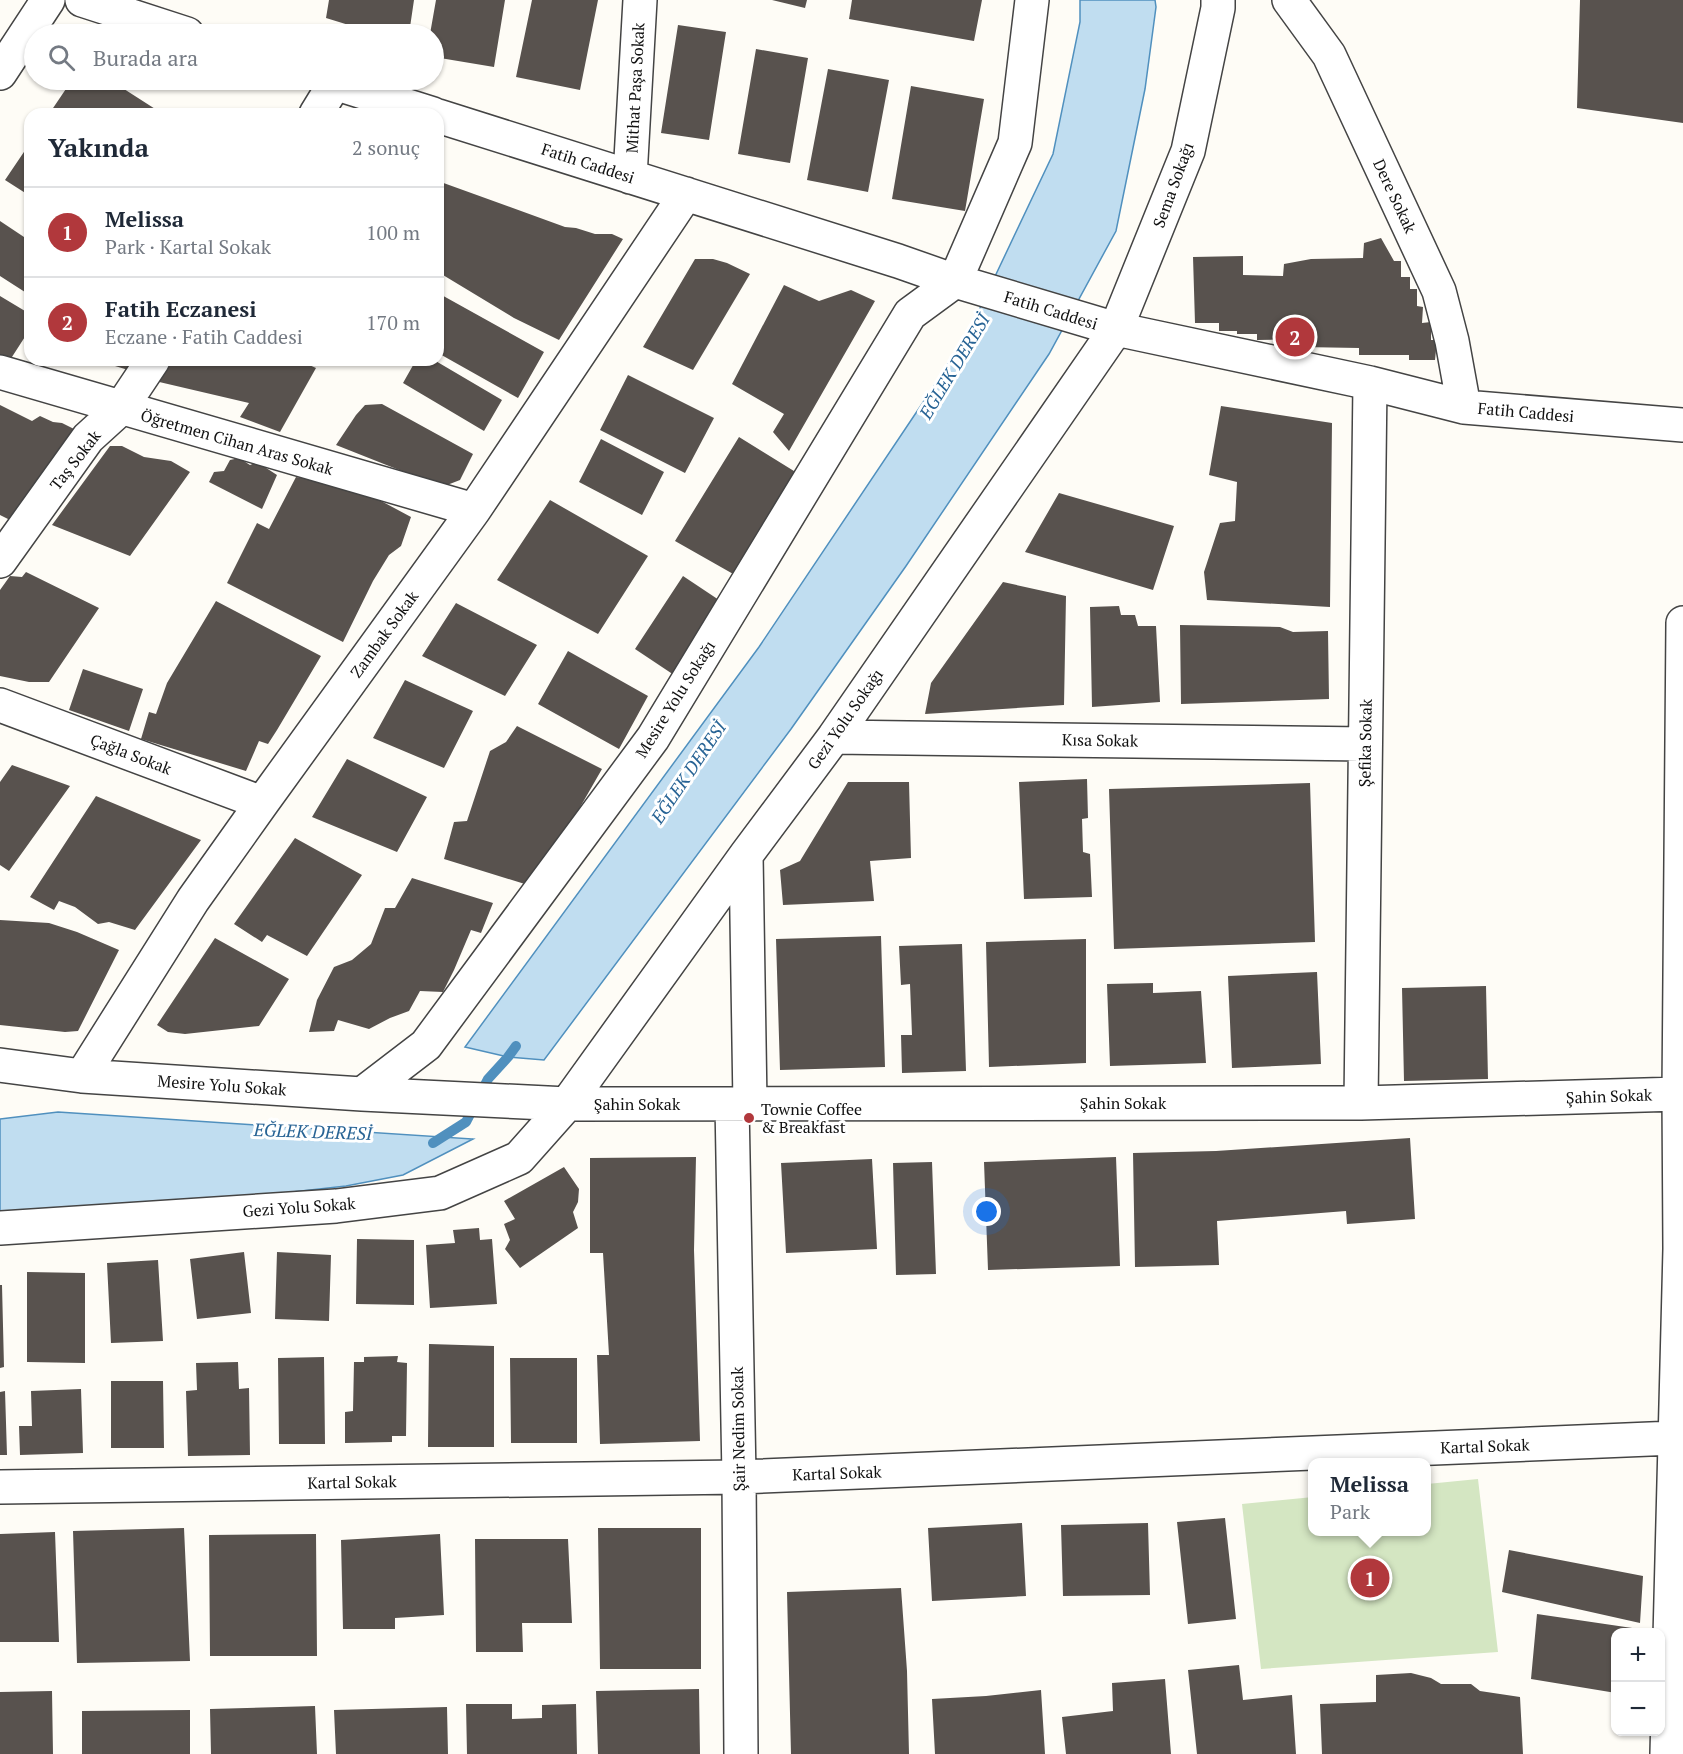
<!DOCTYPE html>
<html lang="tr">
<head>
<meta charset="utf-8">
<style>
  :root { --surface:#fff; --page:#f6f6f7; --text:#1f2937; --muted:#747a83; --line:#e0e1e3; --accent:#b1383c }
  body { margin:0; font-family:"PT Serif",serif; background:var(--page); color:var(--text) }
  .controls { position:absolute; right:18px; bottom:18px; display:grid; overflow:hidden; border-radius:12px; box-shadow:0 2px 4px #0004 }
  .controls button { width:54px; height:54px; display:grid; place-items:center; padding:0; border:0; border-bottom:2px solid var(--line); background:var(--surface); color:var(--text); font:30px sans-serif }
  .you { position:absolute; left:987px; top:1212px; width:21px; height:21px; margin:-15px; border:4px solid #fff; border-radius:50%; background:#1a73e8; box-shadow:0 0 0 9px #1a73e833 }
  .badge { display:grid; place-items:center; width:39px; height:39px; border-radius:50%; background:var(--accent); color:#fff; font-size:20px; font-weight:700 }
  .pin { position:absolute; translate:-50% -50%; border:3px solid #fff; box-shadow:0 2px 6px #0006 }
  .popup { position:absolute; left:1308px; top:1458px; width:123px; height:78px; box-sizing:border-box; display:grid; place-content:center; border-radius:12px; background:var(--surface); filter:drop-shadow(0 2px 4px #0005); font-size:20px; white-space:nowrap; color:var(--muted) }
  .popup b { font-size:22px; color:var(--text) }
  .popup::after { content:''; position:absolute; left:50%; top:100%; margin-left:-12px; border:12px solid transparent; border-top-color:var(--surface) }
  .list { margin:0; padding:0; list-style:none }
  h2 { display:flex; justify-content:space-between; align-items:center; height:78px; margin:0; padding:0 24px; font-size:26px }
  h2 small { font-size:20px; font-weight:400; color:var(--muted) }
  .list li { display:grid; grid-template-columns:39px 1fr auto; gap:18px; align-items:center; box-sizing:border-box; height:90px; padding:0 24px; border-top:2px solid var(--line) }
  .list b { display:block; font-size:22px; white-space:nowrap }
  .list p { margin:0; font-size:20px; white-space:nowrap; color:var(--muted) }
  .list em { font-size:20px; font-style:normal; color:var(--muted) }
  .icon { flex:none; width:33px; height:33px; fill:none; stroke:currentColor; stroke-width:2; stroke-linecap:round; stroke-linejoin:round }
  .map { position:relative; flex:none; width:1683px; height:1754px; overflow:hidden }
  .search { position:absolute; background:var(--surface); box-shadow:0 2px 4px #0004; left:24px; top:24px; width:420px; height:66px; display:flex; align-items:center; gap:15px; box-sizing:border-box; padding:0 21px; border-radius:33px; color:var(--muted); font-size:22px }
  .panel { position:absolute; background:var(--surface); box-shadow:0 2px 4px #0004; left:24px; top:108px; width:420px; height:258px; border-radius:18px }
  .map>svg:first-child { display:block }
  .green { fill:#d4e6c2 }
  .water { fill:#c0ddf0; stroke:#5090be; stroke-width:1.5 }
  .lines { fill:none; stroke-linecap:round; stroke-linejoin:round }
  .stream { stroke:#5090be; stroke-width:10 }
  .building { fill:#58524e }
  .minor-casing { stroke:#444; stroke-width:36 }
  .minor { stroke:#fff; stroke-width:33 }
  .poi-dot { fill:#b1383c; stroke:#fff; stroke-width:2 }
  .labels { text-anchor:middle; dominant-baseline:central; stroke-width:6; stroke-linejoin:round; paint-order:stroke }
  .street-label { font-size:16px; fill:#111; stroke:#fff }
  .poi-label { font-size:16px; fill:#111; stroke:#fff; text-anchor:start }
  .water-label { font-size:18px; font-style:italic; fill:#286495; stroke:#fff }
</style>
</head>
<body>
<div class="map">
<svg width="1683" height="1754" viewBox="0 0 1683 1754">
  <rect width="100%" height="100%" fill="#fefcf6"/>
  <path class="green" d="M1478 1479 1498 1652 1261 1669 1242 1504 1313 1497V1532H1427V1484Z"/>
  <path class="water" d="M1080 0H1155L1156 7 1145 89 1116 231 1049 354 906 566 791 729 544 1060 508 1057 465 1047 759 647 932 389 971 327 1053 154 1080 22Z
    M58 1112 473 1139 403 1175 346 1186 150 1208 0 1217V1119Z"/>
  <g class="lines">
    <path class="stream" d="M433 1143 466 1122 488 1079 508 1057 516 1046"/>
  </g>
  <path class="building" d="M329 0H414L409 34H378L326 18Z
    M436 0H505L494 67 434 57V34H430Z
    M532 0H598L580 90 516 77Z
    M772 0H807L805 8Z
    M852 0H982L974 41 849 19Z
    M1580 0H1683V123L1577 108Z
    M678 25 726 32 709 140 661 133Z
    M756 49 808 58 790 163 738 154Z
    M828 69 889 80 868 192 807 180Z
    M72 80H110L163 114H49Z
    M911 86 984 99 965 211 892 199Z
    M210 108 221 114H206Z
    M30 143V196L5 180Z
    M438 181 565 227 576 228 595 234H612L623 239 559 340 514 318 438 272Z
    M0 221 30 241V292L28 294 0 276Z
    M1381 238 1394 261H1401V277H1410V289H1417V306L1423 307 1422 323 1431 322V340H1437L1435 360H1409V355H1359V348L1302 347 1301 339 1257 340V334H1237V331H1219V323H1195L1193 257 1243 256V275L1283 276 1284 264 1311 259 1363 258 1364 243Z
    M695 259H713L727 263 750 274 693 370 643 347Z
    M784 285 819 301 851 290 875 301 789 451 773 432 784 414 732 384Z
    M438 293 544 352 518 398 438 353Z
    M0 296 30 314V329L10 360 0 355Z
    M95 360H141L135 372Z
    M168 360H298L316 368 280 432 240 417 249 403 155 381Z
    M416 360H434L502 400 484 431 403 383Z
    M628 375 714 418 685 473 600 430Z
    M382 404 473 454 460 480 442 487 336 445 356 415 365 405Z
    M0 405 32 421 40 416 53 422 62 423 78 431 14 522 0 515Z
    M1221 406 1332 423 1330 607 1207 600 1204 572 1220 523 1235 521 1237 482 1209 475Z
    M739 437 802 476 742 579 675 541Z
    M601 439 664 472 642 515 579 482Z
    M110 446H122L144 457 171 461 190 472 130 556 52 525Z
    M239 458 250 465 257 462 277 475 262 509 209 482 214 472 224 471 230 460Z
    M296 477 316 480H342L411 517 401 546 389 555 373 581 343 642 227 583 257 523 269 529Z
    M1059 493 1174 526 1153 590 1025 552Z
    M550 500 648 556 598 634 497 580Z
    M26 572 99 608 49 682H29L0 676V590L10 576 22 577Z
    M683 576 722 602 674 675 635 649Z
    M1003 582 1066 596 1064 705 925 714 931 683Z
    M216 601 321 656 277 730 268 744 259 741 246 771 141 739 149 712 156 714 167 683Z
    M456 603 537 645 505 696 422 656Z
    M1119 606 1121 615H1135L1138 626H1156L1160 702 1092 707 1090 607Z
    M1180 625 1280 627 1293 632 1328 631 1329 699 1181 704Z
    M568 651 648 696 619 749 538 704Z
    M83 669 143 689 129 731 69 710Z
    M405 680 473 711 444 768 373 738Z
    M517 726 602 769 575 816 528 885 444 859 454 822 467 821 490 751 506 742Z
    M347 759 427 797 397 852 312 817Z
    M12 765 70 786 9 871 0 865V782Z
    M1087 779 1088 818 1082 819 1083 852 1090 854 1092 897 1024 899 1019 782Z
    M848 782H909L911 858 870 861 874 901 783 905 780 870 800 861Z
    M1310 783 1315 942 1114 949 1109 789Z
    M96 796 201 840 135 930 109 922 98 924 75 907 59 901 54 910 30 897Z
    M295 838 362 875 307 956 267 935 262 942 234 924Z
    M412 878 493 903 481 933 471 930 454 970 443 992 420 991 409 1011 390 1018 369 1029 338 1020 334 1031 309 1032 317 1000 334 967 352 960 371 944 385 908H395Z
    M0 920 49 923 77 932 119 950 78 1031 65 1032 0 1025Z
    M881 936 885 1067 780 1070 776 939Z
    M215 938 289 979 259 1026 185 1034 168 1032 157 1025Z
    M1086 939V1063L989 1067 986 942Z
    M962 944 966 1071 902 1073 901 1035H912L910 984 901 985 899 946Z
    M1317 972 1321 1064 1232 1068 1228 976Z
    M1153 983V993L1201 991 1206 1063 1110 1066 1107 984Z
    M1486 986 1488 1079 1404 1081 1402 988Z
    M1410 1138 1415 1219 1347 1224 1346 1211 1217 1221 1219 1265 1135 1267 1133 1153 1216 1151Z
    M696 1157 694 1250 700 1441 600 1444 597 1355H609L603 1253H590V1158Z
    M1116 1157 1120 1266 988 1270 984 1162Z
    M872 1159 877 1249 786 1253 781 1163Z
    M932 1162 936 1274 896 1275 893 1163Z
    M564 1167 579 1189 578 1202 573 1212 578 1228 520 1268 505 1249 510 1240 504 1224 515 1219 504 1201Z
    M479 1228 480 1240 492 1239 497 1304 430 1308 426 1245 455 1243 453 1230Z
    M357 1239 414 1240V1305L356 1304Z
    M244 1252 251 1313 197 1319 190 1259Z
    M277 1252 331 1255 329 1321 275 1319Z
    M158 1260 163 1341 111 1343 107 1263Z
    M27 1272 85 1273V1363L27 1362Z
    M0 1285H2L4 1367 0 1368Z
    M429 1344 494 1346V1447H428Z
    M398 1356 397 1362 407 1363 406 1436H392V1442L345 1443V1412L353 1411 354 1362H364V1357Z
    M324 1357 325 1444H279L278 1358Z
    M510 1358H577V1443H511Z
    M238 1362 239 1389 249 1388 250 1455 188 1456 186 1391 197 1390 196 1363Z
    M111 1381H163L164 1448H111Z
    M81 1389 83 1453 20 1455 19 1426H32L31 1391Z
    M5 1391 7 1455H0V1392Z
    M1225 1518 1236 1619 1188 1624 1177 1522Z
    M1022 1523 1026 1596 932 1601 928 1528Z
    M1148 1523 1150 1595 1063 1596 1061 1525Z
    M184 1528 190 1661 77 1663 73 1531Z
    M598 1528H701V1669H600Z
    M55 1532 59 1642H0V1534Z
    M316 1534 317 1656H210L209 1535Z
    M440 1534 444 1615 395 1618V1629H343L341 1540Z
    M475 1539H568L572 1623H522L523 1652H476Z
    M1509 1550 1643 1576 1640 1623 1502 1592Z
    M901 1588 907 1671 909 1754H791L787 1592Z
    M1537 1614 1639 1629V1632H1616V1693L1531 1679Z
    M1239 1665 1243 1700 1292 1695 1296 1754H1197L1188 1670Z
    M1411 1673 1431 1678 1441 1684H1471L1480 1691 1520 1697 1523 1754H1322L1320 1704 1376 1702V1675Z
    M1165 1679 1171 1754H1066L1062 1717 1113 1711 1112 1683Z
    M699 1689 700 1754H598L596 1691Z
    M1041 1690 1045 1754H935L932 1699 986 1696Z
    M52 1691 53 1754H0V1692Z
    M466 1704H512V1719L542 1718V1705L576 1704 577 1754H467Z
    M315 1706 317 1754H211L210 1709Z
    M447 1707 448 1754H336L334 1710Z
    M190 1710V1754H82V1711Z"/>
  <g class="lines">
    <g class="minor-casing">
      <path id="minor" d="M82 0 187 34
        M1289 0 1329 55 1439 291 1452 341 1464 407
        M0 73 48 0
        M325 80 433 114
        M316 114 335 83
        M438 116 898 261 955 281 1116 329 1370 383 1464 407 1683 425
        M630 177 640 0
        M955 281 1015 143 1032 0
        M0 372 474 510
        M0 561 88 438 121 408 153 360
        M0 705 262 803
        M834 737 1365 744
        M746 855 750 1104
        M0 1065 82 1076 362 1094 567 1104 1361 1103 1679 1094
        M82 1076 193 900 262 803 474 510 686 194
        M362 1094 426 1045 653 738 910 314 955 281
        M1361 1103 1370 383
        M732 1104 739 1477 741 1754
        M0 1228 336 1206 440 1193 519 1158 567 1104 746 855 834 737 1116 329 1188 151 1218 8V0
        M0 1487 739 1477 1674 1438
        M1667 1754 1680 1249 1679 1094 1683 623"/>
    </g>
    <use href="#minor" class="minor"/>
  </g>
  <circle class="poi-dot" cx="749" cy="1118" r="6"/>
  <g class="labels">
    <g class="street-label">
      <text transform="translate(635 88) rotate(-87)">Mithat Paşa Sokak</text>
      <text transform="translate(588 163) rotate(18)">Fatih Caddesi</text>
      <text transform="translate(1173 185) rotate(-70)">Sema Sokağı</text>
      <text transform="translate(1395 196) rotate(65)">Dere Sokak</text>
      <text transform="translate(1051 310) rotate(17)">Fatih Caddesi</text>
      <text transform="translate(1526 412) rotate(5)">Fatih Caddesi</text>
      <text transform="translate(237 442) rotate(16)">Öğretmen Cihan Aras Sokak</text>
      <text transform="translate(75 460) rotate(-52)">Taş Sokak</text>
      <text transform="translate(384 634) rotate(-54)">Zambak Sokak</text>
      <text transform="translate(675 699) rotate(-58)">Mesire Yolu Sokağı</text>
      <text transform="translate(845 719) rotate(-55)">Gezi Yolu Sokağı</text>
      <text transform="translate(1100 740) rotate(1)">Kısa Sokak</text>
      <text transform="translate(1365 743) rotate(-89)">Şefika Sokak</text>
      <text transform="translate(131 754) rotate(21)">Çağla Sokak</text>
      <text transform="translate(222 1085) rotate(4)">Mesire Yolu Sokak</text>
      <text transform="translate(1609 1096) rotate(-2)">Şahin Sokak</text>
      <text x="1123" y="1103">Şahin Sokak</text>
      <text x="637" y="1104">Şahin Sokak</text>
      <text transform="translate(299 1207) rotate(-4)">Gezi Yolu Sokak</text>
      <text transform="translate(738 1429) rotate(-91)">Şair Nedim Sokak</text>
      <text transform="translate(1485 1446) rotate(-2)">Kartal Sokak</text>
      <text transform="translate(837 1473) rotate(-2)">Kartal Sokak</text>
      <text transform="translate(352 1482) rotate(-1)">Kartal Sokak</text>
    </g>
    <g class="poi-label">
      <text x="761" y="1109">Townie Coffee<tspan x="761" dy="18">&amp; Breakfast</tspan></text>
    </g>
    <g class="water-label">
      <text transform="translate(954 366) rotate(-59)">EĞLEK DERESİ</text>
      <text transform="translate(688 772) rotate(-56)">EĞLEK DERESİ</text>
      <text transform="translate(313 1131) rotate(2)">EĞLEK DERESİ</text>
    </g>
  </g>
</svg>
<div class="controls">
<button>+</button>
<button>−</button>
</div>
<div class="you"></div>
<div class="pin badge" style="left:1370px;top:1578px">1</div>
<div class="popup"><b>Melissa</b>Park</div>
<div class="pin badge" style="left:1295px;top:337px">2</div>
<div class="search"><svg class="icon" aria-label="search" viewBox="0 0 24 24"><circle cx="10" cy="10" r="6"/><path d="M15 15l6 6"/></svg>Burada ara</div>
<section class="panel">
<h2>Yakında<small>2 sonuç</small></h2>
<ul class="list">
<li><span class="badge">1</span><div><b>Melissa</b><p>Park · Kartal Sokak</p></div><em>100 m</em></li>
<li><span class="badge">2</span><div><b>Fatih Eczanesi</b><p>Eczane · Fatih Caddesi</p></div><em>170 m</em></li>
</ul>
</section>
</div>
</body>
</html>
